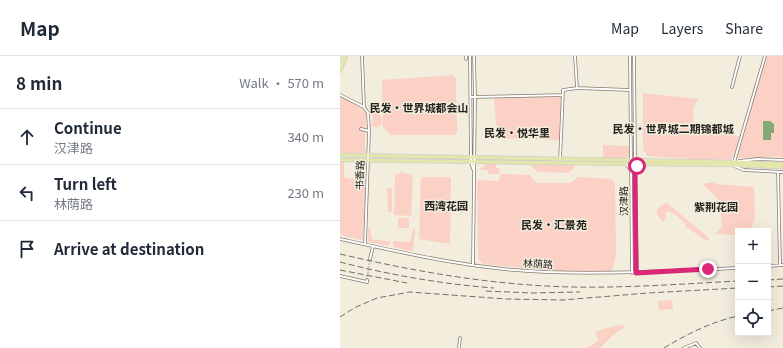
<!DOCTYPE html>
<html lang="en">
<head>
<meta charset="utf-8">
<style>
  :root { --surface:#fff; --page:#f2f2f3; --text:#1f2937; --muted:#747a83; --line:#e0e1e3 }
  body { margin:0; font-family:Georgia,"Noto Sans SC",serif; background:var(--page); color:var(--text) }
  .controls { position:absolute; right:12px; bottom:12px; display:grid; overflow:hidden; border-radius:0px; box-shadow:0 4px 16px #0002 }
  .controls button { width:36px; height:36px; display:grid; place-items:center; padding:0; border:0; border-bottom:1px solid var(--line); background:var(--surface); color:var(--text); font:20px sans-serif }
  .stop { position:absolute; width:12px; height:12px; margin:-9px; border:3px solid #db2777; border-radius:50%; background:#fff }
  .stop.end { background:#db2777; border-color:#fff; box-shadow:0 1px 4px #0008 }
  .list { margin:0; padding:0; list-style:none }
  h2 { display:flex; justify-content:space-between; align-items:center; height:52px; margin:0; padding:0 16px; font-size:17px }
  h2 small { font-size:13px; font-weight:400; color:var(--muted) }
  .list li { display:grid; grid-template-columns:26px 1fr auto; gap:12px; align-items:center; box-sizing:border-box; height:56px; padding:0 16px; border-top:1px solid var(--line) }
  .list b { display:block; font-size:15px; white-space:nowrap }
  .list p { margin:0; font-size:13px; white-space:nowrap; color:var(--muted) }
  .list em { font-size:13px; font-style:normal; color:var(--muted) }
  .icon { flex:none; width:22px; height:22px; fill:none; stroke:currentColor; stroke-width:2; stroke-linecap:round; stroke-linejoin:round }
  .map { position:relative; flex:none; width:443px; height:292px; overflow:hidden }
  header { display:flex; align-items:center; gap:24px; box-sizing:border-box; height:56px; padding:0 20px; background:var(--surface); border-bottom:1px solid var(--line) }
  header strong { font-size:19px }
  nav { display:flex; gap:22px; margin-inline-start:auto; font-size:14px }
  main { display:flex }
  aside { flex:1; background:var(--surface) }
  .map>svg:first-child { display:block }
  .green { fill:#fbd0c5 }
  .water { fill:#83a975 }
  .lines { fill:none; stroke-linecap:round; stroke-linejoin:round }
  .minor-tunnel { stroke:#cac4b7; stroke-width:2; stroke-dasharray:2 1; stroke-linecap:butt }
  .minor-casing { stroke:#827c6f; stroke-width:3.5 }
  .major-casing { stroke:#cfcecd; stroke-width:4.5 }
  .minor { stroke:#fff; stroke-width:2 }
  .major { stroke:#e3e7aa; stroke-width:3 }
  .rail { stroke:#726e65; stroke-width:1; stroke-dasharray:6 3; stroke-linecap:butt }
  .route { stroke:#db2777; stroke-width:5 }
  .labels { text-anchor:middle; dominant-baseline:central; stroke-width:3; stroke-linejoin:round; paint-order:stroke }
  .street-label { font-size:10px; fill:#24221c; stroke:#f3edde }
  .neighbourhood-label { font-size:11px; font-weight:bold; fill:#24221c; stroke:#f3edde }
</style>
</head>
<body>
<header>
<strong>Map</strong>
<nav><a>Map</a><a>Layers</a><a>Share</a></nav>
</header>
<main>
<aside>
<h2>8 min<small>Walk · 570 m</small></h2>
<ul class="list">
<li><svg class="icon" aria-label="ahead" viewBox="0 0 24 24"><path d="M12 20V5M6 11l6-6 6 6"/></svg><div><b>Continue</b><p>汉津路</p></div><em>340 m</em></li>
<li><svg class="icon" aria-label="left" viewBox="0 0 24 24"><path d="M17 20v-9H6M10 6l-5 5 5 5"/></svg><div><b>Turn left</b><p>林荫路</p></div><em>230 m</em></li>
<li><svg class="icon" aria-label="arrive" viewBox="0 0 24 24"><path d="M6 21V4h12l-3 4 3 4H6"/></svg><div><b>Arrive at destination</b></div></li>
</ul>
</aside>
<div class="map">
<svg width="443" height="292" viewBox="0 0 443 292">
  <rect width="100%" height="100%" fill="#f3edde"/>
  <path class="green" d="M425 0H443V101L395 102 400 85 391 104 350 103 308 100 303 94V37L358 43 353 54 354 70 401 81Z
    M113 19 116 23V45L114 51 117 63V76L114 79H51L43 71 42 24Z
    M222 39 221 84 157 82 154 41Z
    M0 41 22 52 26 58 25 97 22 98 0 97Z
    M31 46 38 50 42 66V68L37 71H32L31 69 33 63 28 49Z
    M263 89 289 90V100L285 104 263 103Z
    M0 105H4V120L5 122 24 124 26 126 23 182 21 184 0 179Z
    M189 107H235L234 112 228 117 198 116 190 109Z
    M146 108H156V112H159V118H148V114H140Z
    M62 116 71 119 73 123 71 160 54 159 55 122 56 119Z
    M160 118 189 119 197 127H230L238 121 272 123 275 126 276 199 272 215H209L144 208 138 203 137 124 159 125Z
    M81 121H111L110 188 79 183Z
    M374 126 375 128 414 131 415 164 413 165 412 175H398V179L375 178 382 170 381 160 377 142 362 128Z
    M47 132H52V156H48Z
    M325 147H327L369 182V184H365L345 170 346 168 336 159 329 155 325 156 326 162 323 166 318 160 316 154Z
    M58 162H69V172H58Z
    M30 172 32 183 48 185 50 186 49 190 28 186V173Z
    M73 173H75L73 194 69 195 53 191V185L70 186Z
    M332 244 333 253 319 254 318 245Z
    M283 269 286 270 272 280 260 292H246L259 285 255 277C262 272 274 270 283 269Z"/>
  <path class="water" d="M423 65H430L434 68V77H431V84H423Z"/>
  <g class="lines">
    <path class="minor-tunnel" d="M27 224 30 203"/>
    <g class="minor-casing">
      <path id="minor" d="M22 0 24 51
        M126 0V3
        M130 0 131 106 133 113
        M290 0 292 217
        M294 0 295 104
        M392 31 400 0
        M237 32 290 34
        M0 39 24 51 28 57 29 76 25 188
        M131 41 223 39
        M21 73 29 75
        M220 104 223 34 237 32 235 0
        M399 105 417 103 443 104
        M394 106 425 0
        M284 108 288 110 291 115
        M295 108 297 217
        M394 110 404 114 443 116
        M438 116 440 209
        M0 183C68 198 137 214 207 216 271 218 334 215 398 212
        M30 203 33 190
        M133 208 135 41 134 0
        M428 210 443 209
        M0 220 27 226V224
        M119 292 120 282
        M344 292 356 287 360 292"/>
    </g>
    <g class="major-casing">
      <path id="major" d="M0 8 4 0
        M0 15 6 0
        M0 99 394 106 443 108
        M0 104 391 109 443 111"/>
    </g>
    <use href="#minor" class="minor"/>
    <use href="#major" class="major"/>
    <path class="rail" d="M0 198C77 216 152 229 231 231 287 232 342 228 398 225
      M0 206C50 219 102 228 154 232
      M0 214 67 227
      M428 224 443 223
      M428 231 443 230
      M146 235 191 237 240 236
      M428 255 443 252
      M0 261 16 251 37 242 70 236 166 243 223 244 308 237 398 232
      M324 292C347 278 371 266 398 260"/>
  </g>
  <g class="lines">
    <path class="route" d="M297 110 295 115 296 217 368 213"/>
  </g>
  <g class="labels">
    <g class="street-label">
      <text transform="translate(19 119) rotate(-88)">书香路</text>
      <text transform="translate(283 145) rotate(-91)">汉津路</text>
      <text transform="translate(198 207) rotate(3)">林荫路</text>
    </g>
    <g class="neighbourhood-label">
      <text x="79" y="51">民发·世界城都会山</text>
      <text x="333" y="72">民发·世界城二期锦都城</text>
      <text x="177" y="76">民发·悦华里</text>
      <text x="106" y="149">西湾花园</text>
      <text x="376" y="150">紫荆花园</text>
      <text x="214" y="168">民发·汇景苑</text>
    </g>
  </g>
</svg>
<div class="controls">
<button>+</button>
<button>−</button>
<button><svg class="icon" aria-label="locate" viewBox="0 0 24 24"><circle cx="12" cy="12" r="6"/><path d="M12 2v4M12 18v4M2 12h4M18 12h4"/></svg></button>
</div>
<div class="stop" style="left:297px;top:110px"></div>
<div class="stop end" style="left:368px;top:213px"></div>
</div>
</main>
</body>
</html>
